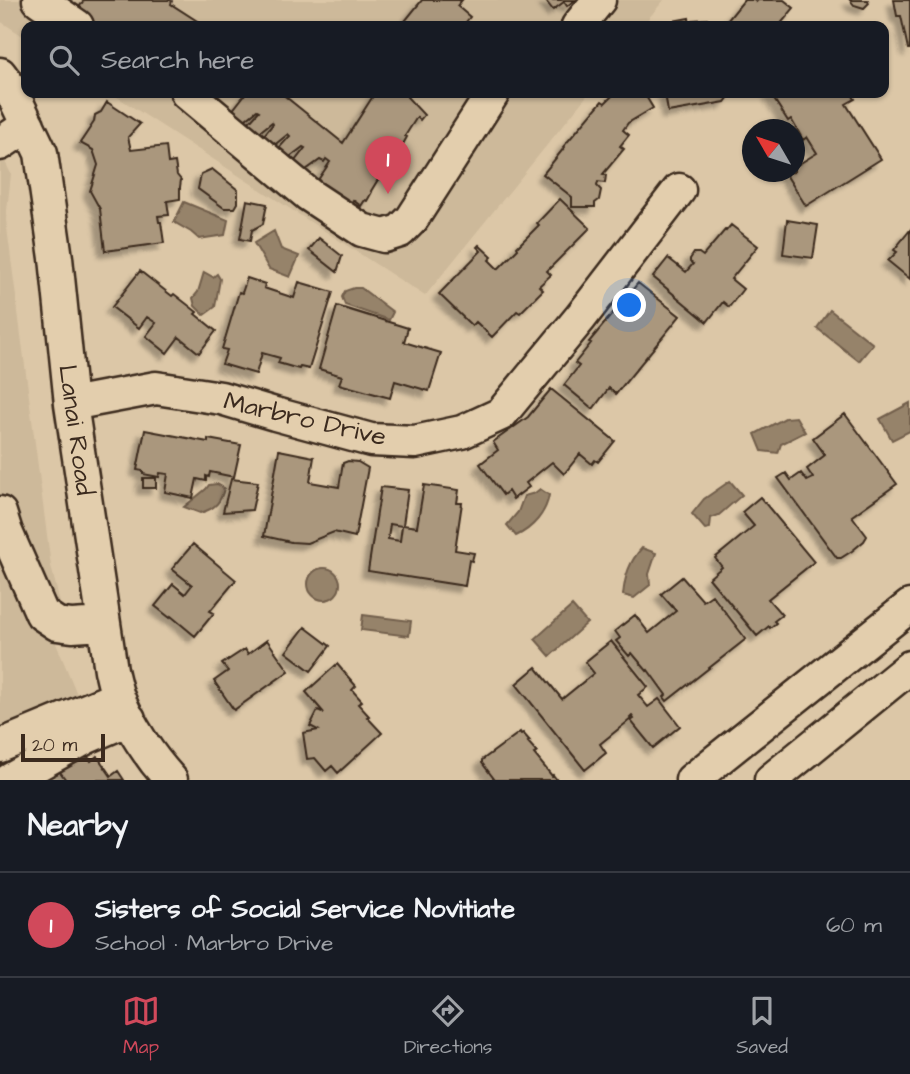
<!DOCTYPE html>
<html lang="en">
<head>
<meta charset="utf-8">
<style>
  :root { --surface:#171b24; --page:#242831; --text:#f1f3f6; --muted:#9ea1a6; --line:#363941; --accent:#d1495b }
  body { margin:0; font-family:"Architects Daughter",sans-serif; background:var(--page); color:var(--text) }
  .compass { position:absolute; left:742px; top:119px; width:63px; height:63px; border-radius:50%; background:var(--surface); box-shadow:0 2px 5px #0004; rotate:309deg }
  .scale { position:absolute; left:21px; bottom:18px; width:84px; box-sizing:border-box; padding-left:7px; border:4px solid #3b2a1e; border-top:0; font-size:19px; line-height:24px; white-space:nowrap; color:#3b2a1e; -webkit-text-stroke:5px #e3cead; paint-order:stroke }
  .you { position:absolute; left:630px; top:306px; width:24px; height:24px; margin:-18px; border:5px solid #fff; border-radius:50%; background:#1a73e8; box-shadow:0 0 0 10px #1a73e833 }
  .badge { display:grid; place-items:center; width:46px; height:46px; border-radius:50%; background:var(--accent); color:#fff; font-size:23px; font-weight:700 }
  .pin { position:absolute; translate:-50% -58px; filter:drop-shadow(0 2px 4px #0008) }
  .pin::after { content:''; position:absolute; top:37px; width:24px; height:21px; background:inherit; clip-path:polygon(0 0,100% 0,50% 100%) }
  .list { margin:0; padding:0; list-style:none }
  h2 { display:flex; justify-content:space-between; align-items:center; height:91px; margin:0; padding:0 28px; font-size:30px }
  h2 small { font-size:23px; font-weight:400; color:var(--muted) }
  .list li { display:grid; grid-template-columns:46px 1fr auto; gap:21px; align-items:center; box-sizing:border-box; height:105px; padding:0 28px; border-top:2px solid var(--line) }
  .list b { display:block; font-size:26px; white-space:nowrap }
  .list p { margin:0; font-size:23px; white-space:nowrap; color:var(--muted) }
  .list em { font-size:23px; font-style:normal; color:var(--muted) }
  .icon { flex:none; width:38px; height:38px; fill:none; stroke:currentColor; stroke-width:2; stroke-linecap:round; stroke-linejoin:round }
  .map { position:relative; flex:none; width:910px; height:780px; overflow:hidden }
  .search { position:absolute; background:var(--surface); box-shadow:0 2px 5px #0004; left:21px; right:21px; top:21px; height:77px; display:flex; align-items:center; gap:18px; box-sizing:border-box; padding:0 24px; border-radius:14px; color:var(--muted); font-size:26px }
  .sheet { height:196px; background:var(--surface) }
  nav { display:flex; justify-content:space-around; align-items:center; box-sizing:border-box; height:98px; border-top:2px solid var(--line); background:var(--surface); font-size:19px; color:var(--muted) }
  nav a { display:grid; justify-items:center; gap:4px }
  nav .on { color:var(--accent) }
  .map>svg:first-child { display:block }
  .built { fill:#cdb99a }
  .water { fill:#96836b; stroke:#725f4c; stroke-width:2 }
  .building { fill:#aa977d; stroke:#3b2a1e; stroke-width:2; fill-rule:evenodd; filter:url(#shadow) }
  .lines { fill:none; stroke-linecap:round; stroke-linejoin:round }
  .minor-casing { stroke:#3b2a1e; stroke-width:37 }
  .minor { stroke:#e3cead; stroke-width:32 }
  .labels { text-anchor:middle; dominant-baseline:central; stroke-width:6; stroke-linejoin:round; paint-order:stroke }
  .street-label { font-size:26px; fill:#3b2a1e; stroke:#e3cead }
</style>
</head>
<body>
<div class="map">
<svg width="910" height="780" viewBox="0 0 910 780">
  <defs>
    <filter id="shadow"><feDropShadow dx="-6" dy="6" stdDeviation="2" flood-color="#0004"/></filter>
  </defs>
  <rect width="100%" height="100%" fill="#dcc7a7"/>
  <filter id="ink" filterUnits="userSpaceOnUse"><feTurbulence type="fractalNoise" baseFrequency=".0143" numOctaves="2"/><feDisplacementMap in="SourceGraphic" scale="14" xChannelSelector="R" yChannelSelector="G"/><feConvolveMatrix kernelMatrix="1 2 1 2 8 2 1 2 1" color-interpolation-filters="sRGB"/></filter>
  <g filter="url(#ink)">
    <path class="built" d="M0 0H664L642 26H26V38L0 21Z
      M111 93H589L425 296Z
      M0 151 11 174 6 220 51 566 61 607 55 641 89 723 0 762Z"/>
    <path class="water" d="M184 202 228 220 225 235 199 239 191 232 174 222Z
      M274 231 281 249 299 256 290 277 269 269 254 243Z
      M204 272 213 277 217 274 220 279 215 307 204 315 195 306 193 298 198 292Z
      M354 288H361L393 312 389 320 345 305 342 297 345 291Z
      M830 310 873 344 859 361 817 328Z
      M910 403V431L892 440 880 419Z
      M796 417 805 432 781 444 778 453 762 451 755 434 785 418Z
      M730 481 742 495 719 515 711 518 710 528 705 529 692 514 704 499Z
      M217 484 224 488C221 502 215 509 200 513L184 507 206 489 209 485Z
      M540 489 549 495C546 513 533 528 516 536L507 525 518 512 524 496 535 493Z
      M642 548 656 553 649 574 650 585 634 598 623 595C625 576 629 562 642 548Z
      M308 584a16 16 0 1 1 32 0a16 16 0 1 1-32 0Z
      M572 606 587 623 550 656 535 639Z
      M363 615 411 621 409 636 361 630Z"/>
    <path class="building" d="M84 0H170L172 1 171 4 205 26H90L74 15Z
      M422 0H462L457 6 470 17 466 22 469 24 467 26H401Z
      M545 0H575L567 6 564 2 553 10Z
      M744 0H754L756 2 758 0H784L794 8 779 26H723Z
      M850 0H868L869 3 864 8 854 5Z
      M894 0H910V49H908L901 16H897Z
      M689 18 690 25 693 20 708 19 716 26H653L652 25Z
      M246 93H281L343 143 375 93H410L407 97 424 115 420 120 417 117 405 136 407 137 402 146 399 144 388 163 391 165 385 174 382 173 371 191 372 192 367 201 365 200 361 206 353 200 350 205 316 183 330 162 326 159 324 162 320 160 303 172 295 161 305 148 303 147 287 159 279 148 290 136 288 134 272 147 264 135 273 124 272 122 257 134 248 123 259 111 257 110 241 123 232 111Z
      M615 93H644L653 108 628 123 623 130 629 135 620 146 624 149 603 174 606 175 605 183 598 182 597 186 601 190 599 200 595 203V207H572V197L543 174 564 148 563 147 602 101 605 103Z
      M665 93H732L725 102 668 112Z
      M770 93H851L855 99 846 104 881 159 806 206 785 173 794 172V167L817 153 807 137 803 140 791 119 788 121Z
      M107 102 140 124 128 137 131 150 166 146 168 163 175 162 177 175 181 180 180 187V199L167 201 169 215 158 216 159 222H161L164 243 105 251 100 209 90 191 98 165 93 150 80 143 94 122 95 115 101 112Z
      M212 169 238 190V203L235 208H224L198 189 201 174Z
      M560 199 590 228 547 271 551 275 539 286 543 290 520 313 517 311 492 337 476 322 472 326 439 294 481 251 477 247 479 245 492 257 489 260 498 269 518 249 517 247 539 225 537 223Z
      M247 200 267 204 263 224 252 230 250 241 240 239Z
      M787 220 818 225 813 258 783 254Z
      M731 225 758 246 731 279 743 289 729 307 723 302 707 322 653 277 668 258 686 272 693 264 690 262V259L694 253H699L703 256 725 230 726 231Z
      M910 230V279L888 261 897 252 894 250Z
      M319 238 342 256 337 272 309 250Z
      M140 271 172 296 174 294 197 312 195 314 216 331 199 353 179 337 167 353 146 336 156 323 147 317 139 328 112 307Z
      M247 278 265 284 264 288 294 298 299 282 333 292 309 369 300 367 299 369 278 363 280 358 262 353 256 374 222 364 227 350 222 349 239 292 242 293Z
      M638 283 680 316 616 394 609 388 593 409 564 385 579 366 575 363 591 343 589 342Z
      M337 306 408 328 404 342 441 353 429 391 395 381 390 398 339 384 342 376 319 369Z
      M551 389 615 441 598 462 595 460 592 464 580 454 564 474 552 462 526 483 529 487 513 499 508 491 503 495 480 464 498 450 493 442 528 417Z
      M845 414 897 484 852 516 867 536 864 541 852 551 841 558H837L778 478 786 473 791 480 801 473 807 481 813 478 807 469 825 455 813 438Z
      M145 430 208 442V439L241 445 234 477 210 472 209 477 206 476V481L197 479 193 498 165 492 168 474 160 473 159 477 143 474V471L137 470Z
      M279 450 314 457 310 482 339 487 343 463 348 461 358 462 368 468 355 537 334 532 307 543 291 542 264 536Z
      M143 478H156V488H143Z
      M231 479 258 482 252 510 223 512Z
      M424 485 459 490 457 503H462L455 550 474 553 472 561 469 560 465 586 368 571 381 487 408 490 403 525 417 527ZM390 524 402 526 400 541 388 539Z
      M760 497 814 562 768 599 782 615 774 621 776 623 770 628 769 626 757 636 709 578 722 567 715 558 754 526 742 512Z
      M193 544 236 580 210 611 214 613 195 636 171 616 170 618 155 606 173 584 185 594 192 585 172 569Z
      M682 577 703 601 712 595 746 639 667 701 664 697 666 695 648 670 647 671 632 653 629 656 616 641 620 638 615 631 635 615 649 633 676 611 661 594Z
      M305 627 330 646 311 671 286 652Z
      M267 640 289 671 234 710 214 681 228 671 222 664 245 649 248 654Z
      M611 641 648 687 638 695 648 707 659 699 680 726 653 748 631 721 634 719 632 716 630 718 631 719 600 744 606 753 585 770 516 684 536 667 562 699 594 673 585 662Z
      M337 664 356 686 352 690 362 701 358 704 369 716 367 717 382 733 338 773 332 766 326 771 315 758 307 759 303 733 318 730 310 726 318 710 324 713 306 692Z
      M520 732 521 734 523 733 530 741 528 742 537 752 534 754 552 776 553 775 557 780H495L482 763V760Z
      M80 746 91 761 97 756 111 776 118 771 124 780H66L55 765Z"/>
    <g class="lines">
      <g class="minor-casing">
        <path id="minor" d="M39 0 77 26
          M578 26 599 0
          M0 74 9 86 41 153 56 258 71 404 111 670C113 679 115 688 118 697 129 726 150 757 171 780
          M187 93 309 195 362 230 384 236 400 231 412 219 493 93
          M0 144 28 125
          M71 404 156 388 221 398 275 414 371 440 415 442 462 432 501 414 581 317 679 190
          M0 513 6 532 42 614 57 624 72 626 103 624
          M0 746 118 697
          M10 780 87 737 129 719
          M692 780 910 606
          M771 780 910 667"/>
      </g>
      <use href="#minor" class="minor"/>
    </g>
  </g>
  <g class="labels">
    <g class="street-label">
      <text transform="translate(305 419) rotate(13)">Marbro Drive</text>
      <text transform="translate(76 430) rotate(82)">Lanai Road</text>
    </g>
  </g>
</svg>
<svg class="compass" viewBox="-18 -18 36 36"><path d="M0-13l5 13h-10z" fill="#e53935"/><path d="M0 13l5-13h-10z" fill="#9ea1a6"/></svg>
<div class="scale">20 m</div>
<div class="you"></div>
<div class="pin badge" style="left:388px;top:194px">1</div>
<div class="search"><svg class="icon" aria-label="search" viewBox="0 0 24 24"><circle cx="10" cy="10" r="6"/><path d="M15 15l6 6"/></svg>Search here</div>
</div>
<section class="sheet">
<h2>Nearby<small></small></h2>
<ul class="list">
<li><span class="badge">1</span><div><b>Sisters of Social Service Novitiate</b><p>School · Marbro Drive</p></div><em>60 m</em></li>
</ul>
</section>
<nav>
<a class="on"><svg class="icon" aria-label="map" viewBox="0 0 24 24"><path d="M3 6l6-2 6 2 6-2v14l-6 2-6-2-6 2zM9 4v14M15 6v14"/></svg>Map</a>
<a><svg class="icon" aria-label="directions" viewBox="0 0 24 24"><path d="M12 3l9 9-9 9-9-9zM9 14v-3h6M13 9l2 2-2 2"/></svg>Directions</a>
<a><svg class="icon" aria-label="saved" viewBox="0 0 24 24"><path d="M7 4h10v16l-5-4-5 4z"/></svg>Saved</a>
</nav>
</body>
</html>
